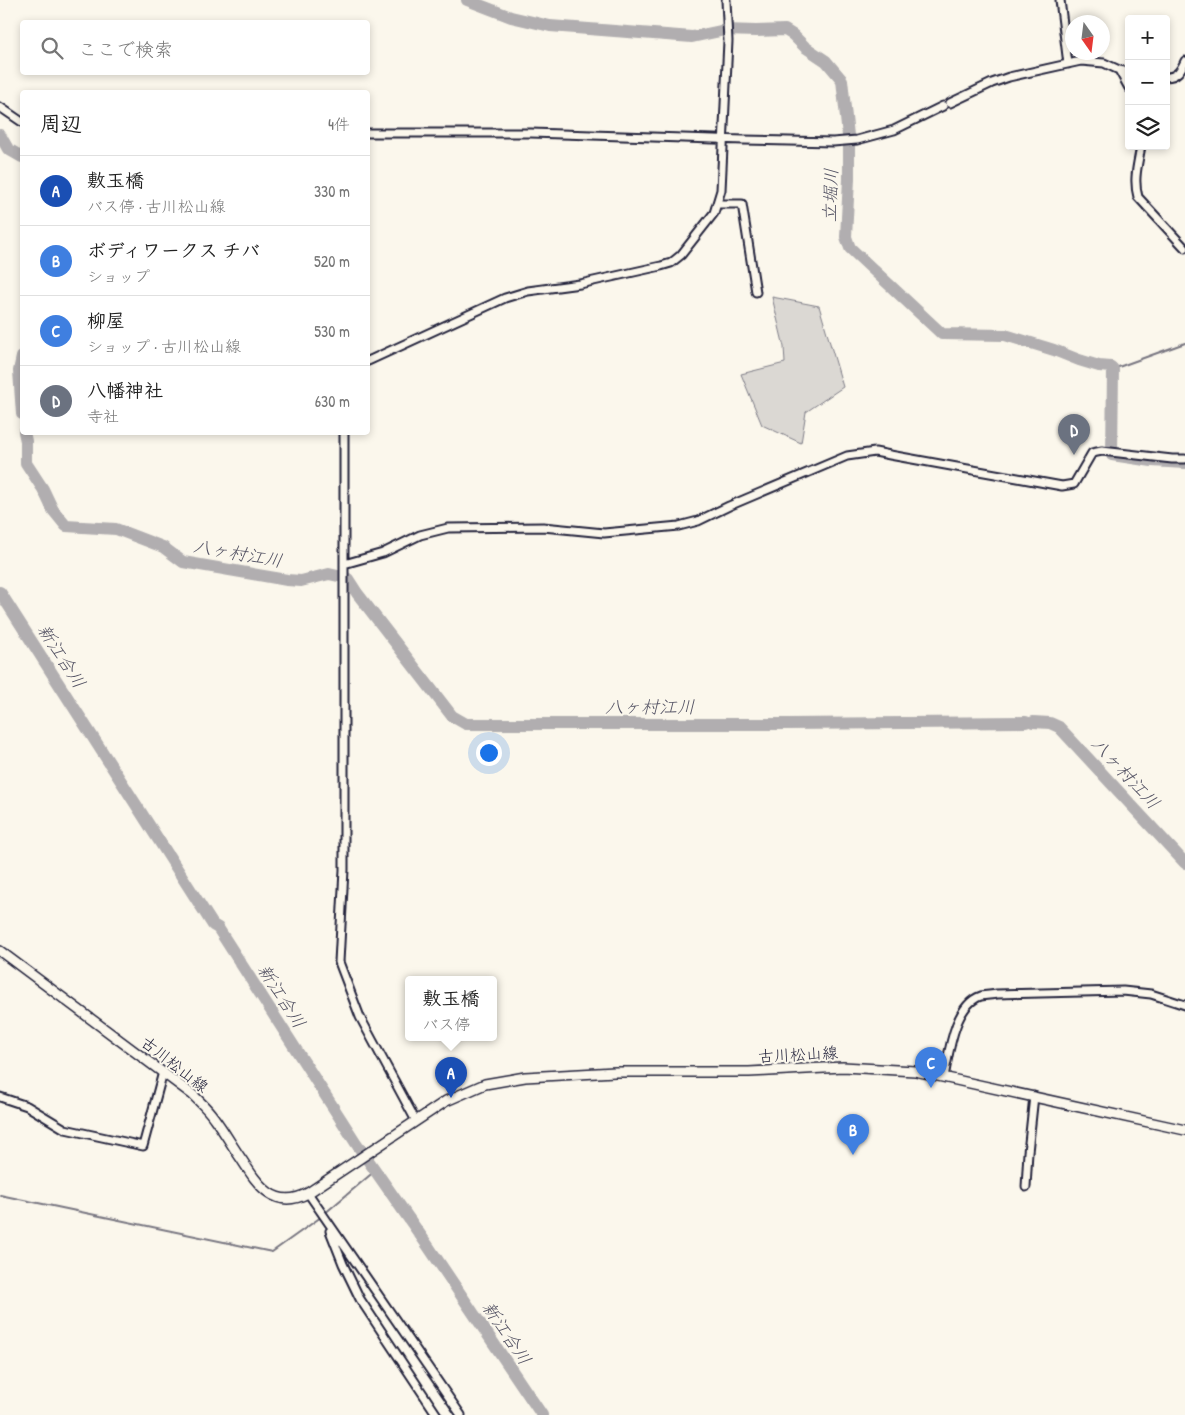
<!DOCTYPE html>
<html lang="ja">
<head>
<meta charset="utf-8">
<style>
  :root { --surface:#fff; --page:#f6f6f6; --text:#222; --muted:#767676; --line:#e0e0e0; --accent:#1f6fb2 }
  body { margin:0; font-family:"Patrick Hand","Klee One",sans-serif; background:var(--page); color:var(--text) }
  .controls { position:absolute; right:15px; top:15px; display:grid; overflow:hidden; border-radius:5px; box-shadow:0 2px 8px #0003 }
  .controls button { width:45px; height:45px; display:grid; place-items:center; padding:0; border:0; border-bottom:1px solid var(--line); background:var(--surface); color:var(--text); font:25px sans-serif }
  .compass { position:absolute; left:1065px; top:15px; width:45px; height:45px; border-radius:50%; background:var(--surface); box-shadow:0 2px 8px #0003; rotate:166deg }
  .you { position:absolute; left:488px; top:752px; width:18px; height:18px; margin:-12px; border:4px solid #fff; border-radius:50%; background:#1a73e8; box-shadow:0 0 0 8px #1a73e833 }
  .badge { display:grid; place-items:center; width:32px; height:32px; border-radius:50%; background:var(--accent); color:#fff; font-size:16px; font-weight:700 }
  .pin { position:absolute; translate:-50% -41px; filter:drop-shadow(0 1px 2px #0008) }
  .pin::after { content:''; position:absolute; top:26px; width:18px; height:15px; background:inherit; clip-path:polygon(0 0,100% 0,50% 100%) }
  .popup { position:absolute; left:405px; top:976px; width:92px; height:65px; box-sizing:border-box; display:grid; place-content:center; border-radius:5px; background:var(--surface); filter:drop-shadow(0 1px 4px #0005); font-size:16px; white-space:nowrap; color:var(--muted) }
  .popup b { font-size:19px; color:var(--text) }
  .popup::after { content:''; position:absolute; left:50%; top:100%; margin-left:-10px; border:10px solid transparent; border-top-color:var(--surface) }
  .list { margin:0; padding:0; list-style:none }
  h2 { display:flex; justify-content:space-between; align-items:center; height:65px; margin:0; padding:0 20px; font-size:21px }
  h2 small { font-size:16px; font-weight:400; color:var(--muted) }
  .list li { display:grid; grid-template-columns:32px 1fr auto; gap:15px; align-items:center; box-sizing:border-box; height:70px; padding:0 20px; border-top:1px solid var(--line) }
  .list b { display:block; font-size:19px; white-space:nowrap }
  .list p { margin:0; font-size:16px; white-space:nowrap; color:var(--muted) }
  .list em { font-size:16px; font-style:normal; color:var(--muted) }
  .icon { flex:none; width:28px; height:28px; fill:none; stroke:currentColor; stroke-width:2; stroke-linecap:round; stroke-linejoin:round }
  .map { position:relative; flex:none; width:1185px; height:1415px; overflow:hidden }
  .search { position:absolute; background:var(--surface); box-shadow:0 2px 8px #0003; left:20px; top:20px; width:350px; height:55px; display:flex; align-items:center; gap:12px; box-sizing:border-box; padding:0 18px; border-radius:5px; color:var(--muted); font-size:19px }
  .panel { position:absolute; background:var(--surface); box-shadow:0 2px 8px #0003; left:20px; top:90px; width:350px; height:345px; border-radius:5px }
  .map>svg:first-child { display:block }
  .green { fill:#dbd8d3; stroke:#7e7d87 }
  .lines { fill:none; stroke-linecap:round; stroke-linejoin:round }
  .stream { stroke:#787681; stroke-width:2 }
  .river { stroke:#b1aeb0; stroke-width:12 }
  .minor-casing { stroke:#22223b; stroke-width:11 }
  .major-casing { stroke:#22223b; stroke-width:12 }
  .minor { stroke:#fbf7ec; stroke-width:7 }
  .major { stroke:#fbf7ec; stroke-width:9 }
  .labels { text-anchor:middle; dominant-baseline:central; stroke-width:4; stroke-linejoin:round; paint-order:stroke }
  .street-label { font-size:16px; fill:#22223b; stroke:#fbf7ec }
  .water-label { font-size:18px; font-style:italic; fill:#545364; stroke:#fbf7ec }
</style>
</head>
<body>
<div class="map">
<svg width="1185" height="1415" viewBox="0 0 1185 1415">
  <rect width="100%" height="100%" fill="#fbf7ec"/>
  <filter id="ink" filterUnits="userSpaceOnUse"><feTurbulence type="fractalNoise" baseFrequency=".02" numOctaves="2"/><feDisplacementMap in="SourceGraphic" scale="10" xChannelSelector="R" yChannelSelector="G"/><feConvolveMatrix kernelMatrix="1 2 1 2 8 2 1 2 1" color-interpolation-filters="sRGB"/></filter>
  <g filter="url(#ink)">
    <path class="green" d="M772 297 819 306 843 387 806 412 801 443 762 425 741 374 785 363 784 347Z"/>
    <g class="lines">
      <path class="stream" d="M1113 369 1185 343
        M0 1195 272 1252 321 1217
        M324 1214 376 1170"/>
      <path class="river" d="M467 0 511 17 550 26 692 37 725 30 756 31 785 30 793 35 805 47 826 61 842 80 849 145V179L846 237 850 248 942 334 1005 335 1054 350 1079 360 1099 366 1111 367 1113 369 1112 455 1152 461 1185 463
        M0 135 8 149 22 157
        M22 357 19 371 22 414
        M24 432 26 441V463L43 489 53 510 66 526 116 529 163 547 183 562 287 580 301 581 329 574 338 576
        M345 577 348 579 357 593 452 716 466 724H786L1026 722
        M0 592 213 925 218 928 356 1143 428 1246 542 1415
        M1033 722 1050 723 1059 727 1185 863"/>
      <g class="minor-casing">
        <path id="minor" d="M1060 0 1068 64
          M1119 70 1129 88
          M1166 77C1177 77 1181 70 1185 61
          M950 103 992 83 1009 77 1081 61 1104 63 1119 70 1129 72
          M0 107 22 122
          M368 133H531L744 140 833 142 857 140 894 130 943 106
          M1141 146C1138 164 1133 179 1138 197L1185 248
          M717 204H742L756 292
          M368 361 505 298 528 291 580 284 661 266 671 263 681 255 714 213 721 190 728 41 726 0
          M344 432V870L339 962 360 1017 416 1121
          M344 564 383 553 420 535 448 528 543 527 604 533 679 526 698 521 729 506 847 456 875 452 890 455 1062 486 1074 484 1092 453 1102 451 1172 459H1185
          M944 1077C949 1053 954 1005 981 996 986 995 992 995 997 994L1123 991 1151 994 1185 1005
          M0 1097 27 1106 65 1129 143 1146 163 1072
          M1026 1187 1028 1152 1034 1096
          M308 1193 461 1415
          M330 1231 343 1264 360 1299 437 1415"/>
      </g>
      <g class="major-casing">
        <path id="major" d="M0 951 193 1095C200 1102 208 1109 214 1118 224 1131 232 1146 242 1160 258 1185 275 1211 308 1193L446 1101 485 1084 525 1077 615 1072H749L843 1067 915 1071 1185 1130"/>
      </g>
      <use href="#minor" class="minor"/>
      <use href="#major" class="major"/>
    </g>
  </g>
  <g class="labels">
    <g class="street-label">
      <text transform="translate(798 1054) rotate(-3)">古川松山線</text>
      <text transform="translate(175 1064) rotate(38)">古川松山線</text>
    </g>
    <g class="water-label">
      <text transform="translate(830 195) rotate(-88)">立堀川</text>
      <text transform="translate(238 553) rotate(10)">八ヶ村江川</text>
      <text transform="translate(62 656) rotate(57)">新江合川</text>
      <text x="650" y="706">八ヶ村江川</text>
      <text transform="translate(1126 773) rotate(47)">八ヶ村江川</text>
      <text transform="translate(282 996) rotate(57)">新江合川</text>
      <text transform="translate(507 1333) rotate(56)">新江合川</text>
    </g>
  </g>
</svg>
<div class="controls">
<button>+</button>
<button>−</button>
<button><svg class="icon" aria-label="layers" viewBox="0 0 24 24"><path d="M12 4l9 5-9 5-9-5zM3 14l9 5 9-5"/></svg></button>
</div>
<svg class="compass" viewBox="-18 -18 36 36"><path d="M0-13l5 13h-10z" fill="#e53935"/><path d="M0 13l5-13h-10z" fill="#767676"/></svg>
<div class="you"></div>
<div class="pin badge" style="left:451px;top:1098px;background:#1a4fb4">A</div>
<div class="popup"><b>敷玉橋</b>バス停</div>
<div class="pin badge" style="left:853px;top:1155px;background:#3f7fe0">B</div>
<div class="pin badge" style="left:931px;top:1088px;background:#3f7fe0">C</div>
<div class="pin badge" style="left:1074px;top:455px;background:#6b7280">D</div>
<div class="search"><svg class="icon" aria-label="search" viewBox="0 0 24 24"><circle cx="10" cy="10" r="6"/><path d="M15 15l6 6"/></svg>ここで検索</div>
<section class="panel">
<h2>周辺<small>4件</small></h2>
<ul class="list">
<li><span class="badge" style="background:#1a4fb4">A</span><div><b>敷玉橋</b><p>バス停 · 古川松山線</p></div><em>330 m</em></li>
<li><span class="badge" style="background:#3f7fe0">B</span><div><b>ボディワークス チバ</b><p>ショップ</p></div><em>520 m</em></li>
<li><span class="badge" style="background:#3f7fe0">C</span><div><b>柳屋</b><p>ショップ · 古川松山線</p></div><em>530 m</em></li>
<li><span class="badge" style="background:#6b7280">D</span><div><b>八幡神社</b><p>寺社</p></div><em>630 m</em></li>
</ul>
</section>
</div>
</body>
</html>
